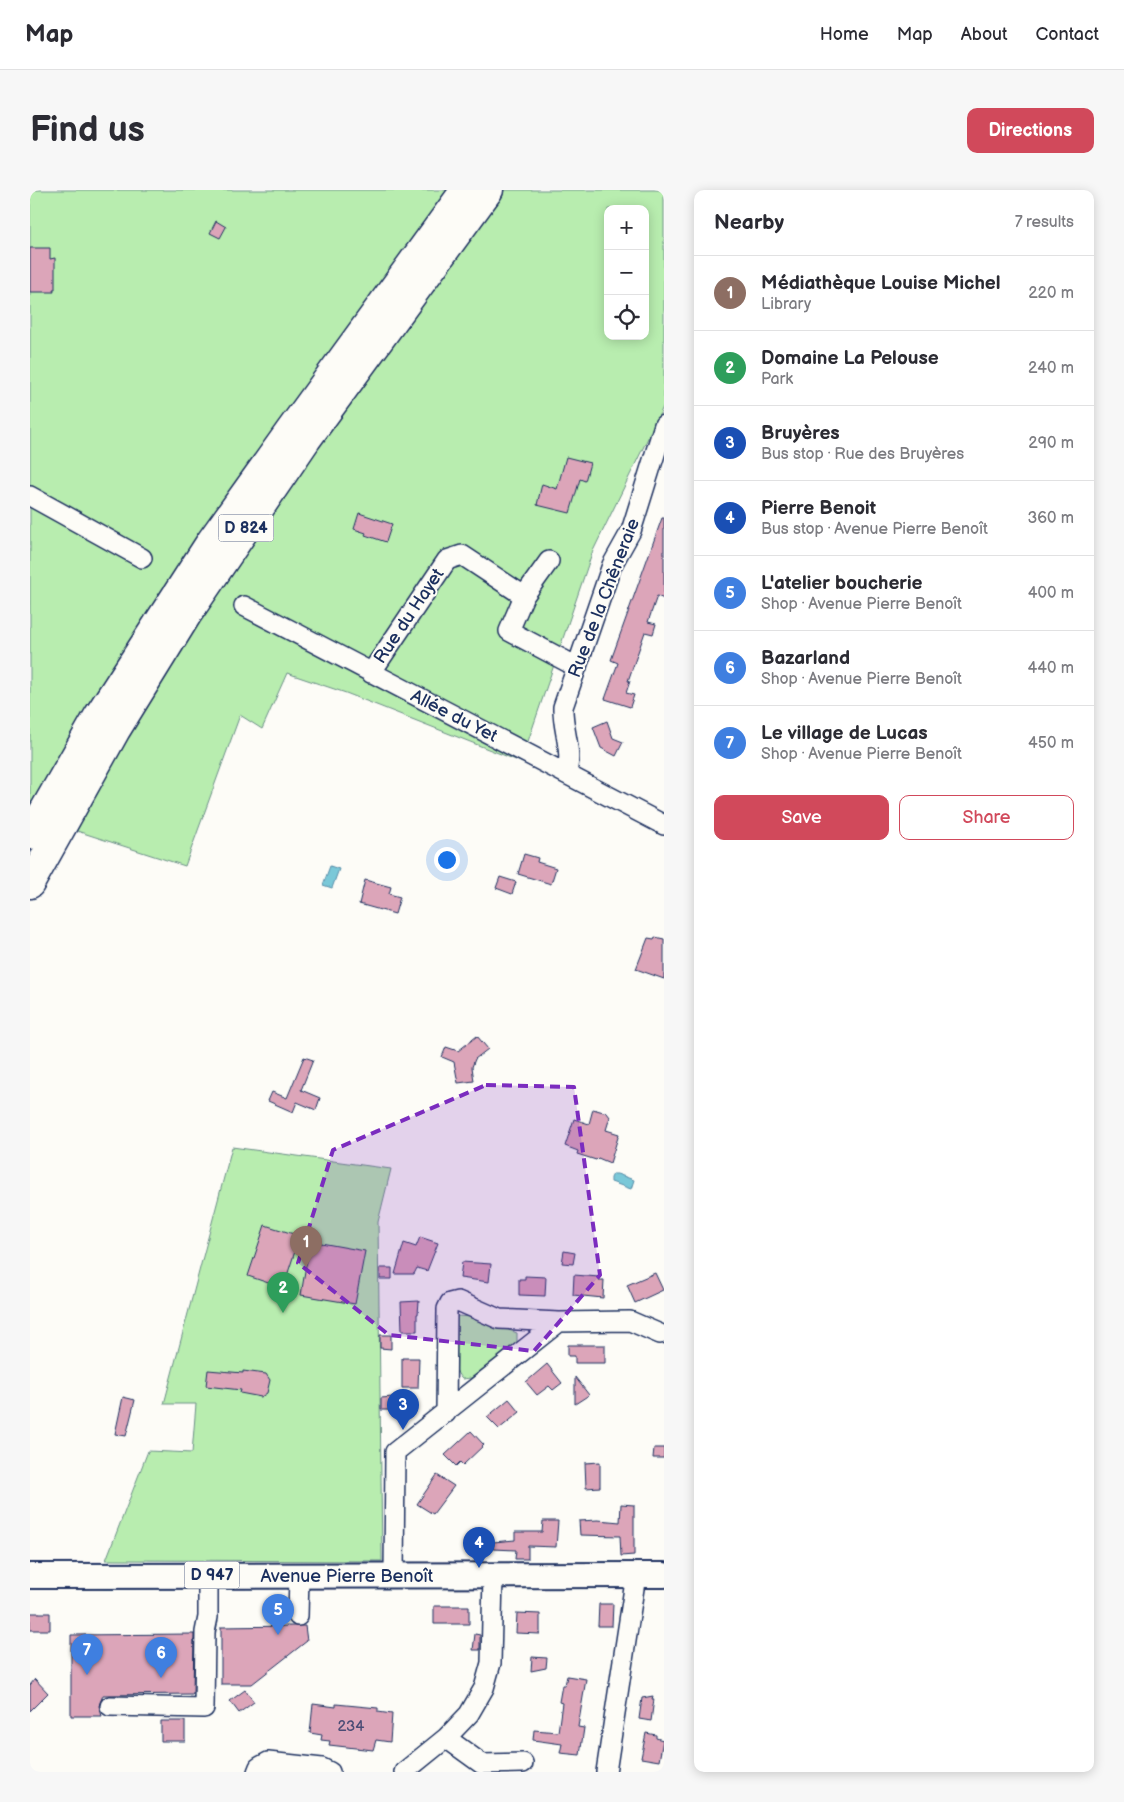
<!DOCTYPE html>
<html lang="en">
<head>
<meta charset="utf-8">
<style>
  :root { --surface:#fff; --page:#f7f7f7; --text:#2b2b33; --muted:#7c7c81; --line:#e1e1e2; --accent:#d1495b }
  body { margin:0; font-family:"Balsamiq Sans",sans-serif; background:var(--page); color:var(--text) }
  .controls { position:absolute; right:15px; top:15px; display:grid; overflow:hidden; border-radius:10px; box-shadow:0 2px 12px #0003 }
  .controls button { width:45px; height:45px; display:grid; place-items:center; padding:0; border:0; border-bottom:1px solid var(--line); background:var(--surface); color:var(--text); font:25px sans-serif }
  .you { position:absolute; left:416px; top:669px; width:18px; height:18px; margin:-12px; border:4px solid #fff; border-radius:50%; background:#1a73e8; box-shadow:0 0 0 8px #1a73e833 }
  .badge { display:grid; place-items:center; width:32px; height:32px; border-radius:50%; background:var(--accent); color:#fff; font-size:16px; font-weight:700 }
  .pin { position:absolute; translate:-50% -41px; filter:drop-shadow(0 1px 2px #0008) }
  .pin::after { content:''; position:absolute; top:26px; width:18px; height:15px; background:inherit; clip-path:polygon(0 0,100% 0,50% 100%) }
  .list { margin:0; padding:0; list-style:none }
  h2 { display:flex; justify-content:space-between; align-items:center; height:65px; margin:0; padding:0 20px; font-size:21px }
  h2 small { font-size:16px; font-weight:400; color:var(--muted) }
  .list li { display:grid; grid-template-columns:32px 1fr auto; gap:15px; align-items:center; box-sizing:border-box; height:75px; padding:0 20px; border-top:1px solid var(--line) }
  .list b { display:block; font-size:19px; white-space:nowrap }
  .list p { margin:0; font-size:16px; white-space:nowrap; color:var(--muted) }
  .list em { font-size:16px; font-style:normal; color:var(--muted) }
  .actions { display:flex; gap:10px; padding:15px 20px }
  .actions a { flex:1; padding:11px 0; border:1px solid var(--accent); border-radius:10px; text-align:center; font-size:18px; color:var(--accent) }
  .actions .main { background:var(--accent); color:#fff }
  .icon { flex:none; width:28px; height:28px; fill:none; stroke:currentColor; stroke-width:2; stroke-linecap:round; stroke-linejoin:round }
  .map { position:relative; flex:none; width:634px; height:1582px; overflow:hidden; border-radius:10px }
  header { display:flex; align-items:center; gap:30px; box-sizing:border-box; height:70px; padding:0 25px; background:var(--surface); border-bottom:1px solid var(--line) }
  header strong { font-size:24px }
  nav { display:flex; gap:28px; margin-inline-start:auto; font-size:18px }
  .intro { display:flex; align-items:center; justify-content:space-between; box-sizing:border-box; height:120px; padding:0 30px }
  h1 { margin:0; font-size:35px }
  .button { padding:12px 22px; border-radius:10px; background:var(--accent); color:#fff; font-size:18px; font-weight:700 }
  main { display:flex; gap:30px; padding:0 30px }
  aside { flex:1; background:var(--surface); border-radius:10px; box-shadow:0 2px 12px #0003 }
  .map>svg:first-child { display:block }
  .green { fill:#b8edaf; stroke:#6a8e86; fill-rule:evenodd }
  .water { fill:#7ac8d8; stroke:#548ba7 }
  .building { fill:#dca5b9; stroke:#1b2f5e }
  .lines { fill:none; stroke-linecap:round; stroke-linejoin:round }
  .minor-casing { stroke:#1b2f5e; stroke-width:22 }
  .major-casing { stroke:#1b2f5e; stroke-width:28 }
  .highway-casing { stroke:#1b2f5e; stroke-width:31 }
  .minor { stroke:#fdfcf7; stroke-width:19 }
  .major { stroke:#fdfcf7; stroke-width:24 }
  .highway { stroke:#fdfcf7; stroke-width:28 }
  .marked { fill:#7b2cbf; fill-opacity:0.2; stroke:#7b2cbf; stroke-width:4; stroke-dasharray:10 6; stroke-linejoin:round }
  .labels { text-anchor:middle; dominant-baseline:central; stroke-width:4; stroke-linejoin:round; paint-order:stroke }
  .number-label { font-size:15px; fill:#4b4c75 }
  .shield { fill:#fdfcf7; stroke:#5f6c8c; stroke-width:1 }
  .shield-label { font-size:16px; font-weight:bold; fill:#1b2f5e }
  .street-label { font-size:18px; fill:#1b2f5e; stroke:#fdfcf7 }
</style>
</head>
<body>
<header>
<strong>Map</strong>
<nav><a>Home</a><a>Map</a><a>About</a><a>Contact</a></nav>
</header>
<div class="intro"><h1>Find us</h1><a class="button">Directions</a></div>
<main>
<div class="map">
<svg width="634" height="1582" viewBox="0 0 634 1582">
  <rect width="100%" height="100%" fill="#fdfcf7"/>
  <filter id="ink" filterUnits="userSpaceOnUse"><feTurbulence type="fractalNoise" baseFrequency=".02" numOctaves="2"/><feDisplacementMap in="SourceGraphic" scale="10" xChannelSelector="R" yChannelSelector="G"/><feConvolveMatrix kernelMatrix="1 2 1 2 8 2 1 2 1" color-interpolation-filters="sRGB"/></filter>
  <g filter="url(#ink)">
    <path class="green" d="M0 0H634V215L562 363 491 572 316 503 257 483 232 539 210 525 155 676 13 630 0 640ZM578 19H615V146H578Z
      M202 957 361 979 348 1032 352 1371 76 1370 118 1261 162 1263 166 1214H134Z
      M427 1126 443 1127 487 1143V1154L441 1188 432 1189C419 1177 423 1142 427 1126Z"/>
    <path class="water" d="M300 676 309 679 302 698 293 695Z
      M583 984H587L604 990 601 999 581 992V988Z"/>
    <path class="building" d="M186 31 196 37 190 48 180 43Z
      M0 58H20V69L25 68V99H23L24 102H0Z
      M536 267 560 273 555 291 550 289 540 323 507 315 512 294 527 299Z
      M329 323 362 334 356 352 335 345 336 343 324 339Z
      M632 328H634V409L627 406 618 432 626 434 623 444 615 442 598 491H600L596 503 604 505 600 517 575 509 588 473 581 470Z
      M577 531 583 548 593 552 586 566 571 558 563 537Z
      M494 664 508 668 507 672 526 678 521 694 488 684Z
      M470 687 486 692 482 704 466 698Z
      M335 690 361 697 359 704 370 707 365 724 329 714Z
      M625 747 634 749V789L606 779 618 748 624 749Z
      M447 846 458 859 445 869 442 877 444 891 428 893 424 872 412 867 416 857 428 861Z
      M274 867 283 870 271 900 290 908 286 920 267 912 263 922 238 911 242 902 257 908Z
      M563 919 577 923 580 927 576 940 589 944 580 973 568 968 566 970 547 964 548 961 535 956 544 929 559 934Z
      M235 1035 270 1046 253 1098 218 1086Z
      M390 1047 408 1053 397 1081 387 1078 384 1084H365L374 1053 386 1057Z
      M280 1051 335 1061 325 1114 271 1105Z
      M534 1061 545 1063 543 1074 532 1073Z
      M432 1072 461 1074 459 1092 430 1088Z
      M350 1078H362V1089H350Z
      M625 1083 633 1100 605 1113 597 1095Z
      M544 1085 569 1087V1090H574L573 1108 543 1105Z
      M495 1086 516 1087 515 1106 489 1105V1089H495Z
      M389 1111 388 1124H387V1141H372L371 1112Z
      M350 1145H361V1159L350 1158Z
      M538 1155H575V1173H545V1166H538Z
      M372 1168H389L388 1198H372Z
      M517 1174 532 1193 523 1200 519 1196 507 1205 496 1192Z
      M178 1180 213 1183V1181L236 1184 240 1190 237 1203 231 1207 210 1203 211 1200 176 1196Z
      M545 1187 559 1205 545 1214Z
      M93 1207 105 1210 96 1246 85 1244Z
      M363 1207 364 1220H351V1208Z
      M479 1209 490 1222 469 1239 457 1227Z
      M441 1241 454 1255 433 1275 430 1272 426 1276 415 1265Z
      M624 1258H634V1268H623Z
      M570 1272V1297L556 1298 555 1273Z
      M407 1285 424 1296 403 1324 387 1314Z
      M591 1314 604 1315V1365L591 1366 590 1346 550 1345 549 1331 568 1330 590 1332Z
      M513 1331H528L526 1357 498 1356V1369H485L486 1360 463 1359V1352L485 1350V1342H512Z
      M569 1414H583L582 1436H568Z
      M404 1416H439V1434H404Z
      M0 1423H20V1440H0Z
      M487 1423 510 1424V1444L486 1443Z
      M264 1436H275L277 1451 222 1494H191V1437Z
      M164 1444 163 1504 73 1505 69 1516 72 1526H41V1445Z
      M445 1444 450 1445V1460H443Z
      M502 1467 517 1468 516 1478 501 1481Z
      M537 1486 556 1489 548 1537 554 1538 550 1565 530 1563 532 1554 503 1550 504 1540 528 1542 532 1513 529 1512 532 1495H535Z
      M5 1489 18 1503 0 1521V1495Z
      M215 1500 224 1512 209 1523 200 1511Z
      M623 1506 622 1509H624L621 1531 609 1529 612 1508Z
      M283 1514 306 1517V1514L348 1518V1522L362 1524 360 1552 346 1550 343 1560 299 1555 300 1551 291 1550 292 1545 280 1543Z
      M131 1531H155V1551H131Z
      M616 1543 626 1545V1548L633 1550 629 1571 611 1568Z"/>
    <g class="lines">
      <g class="minor-casing">
        <path id="minor" d="M0 306 112 368
          M494 406 519 371
          M214 416 634 635
          M341 483 417 370 432 365 494 406 479 441 547 477
          M536 584C544 563 532 539 533 517L582 375 601 341 634 235
          M416 1223 417 1119 420 1113 428 1111 469 1129 529 1132 600 1131 630 1144
          M364 1386 365 1262 529 1132
          M268 1426 269 1386
          M80 1516 174 1518 175 1442 178 1427V1385
          M416 1548 452 1574 493 1573
          M227 1582 229 1577 238 1572 292 1578 300 1582
          M374 1582 416 1548 439 1524 454 1498 461 1473 463 1386
          M576 1582 606 1385"/>
      </g>
      <g class="major-casing">
        <path id="major" d="M0 1386 634 1385"/>
      </g>
      <g class="highway-casing">
        <path id="highway" d="M0 645 68 526 181 351 259 242 435 0
          M0 694 86 540 157 425 277 249 459 0"/>
      </g>
      <use href="#minor" class="minor"/>
      <use href="#major" class="major"/>
      <use href="#highway" class="highway"/>
    </g>
  </g>
  <path class="marked" d="M456 895 544 897 570 1085 504 1161 359 1145 268 1073 303 960Z"/>
  <g class="labels">
    <g class="number-label">
      <text x="321" y="1536">234</text>
    </g>
    <g class="shield">
      <rect x="188.5" y="324.5" width="55" height="27" rx="4"/>
      <rect x="154.5" y="1371.5" width="55" height="27" rx="4"/>
    </g>
    <g class="shield-label">
      <text x="216" y="338">D 824</text>
      <text x="182" y="1385">D 947</text>
    </g>
    <g class="street-label">
      <text transform="translate(574 408) rotate(-69)">Rue de la Chêneraie</text>
      <text transform="translate(379 426) rotate(-56)">Rue du Hayet</text>
      <text transform="translate(424 526) rotate(27)">Allée du Yet</text>
      <text x="317" y="1386">Avenue Pierre Benoît</text>
    </g>
  </g>
</svg>
<div class="controls">
<button>+</button>
<button>−</button>
<button><svg class="icon" aria-label="locate" viewBox="0 0 24 24"><circle cx="12" cy="12" r="6"/><path d="M12 2v4M12 18v4M2 12h4M18 12h4"/></svg></button>
</div>
<div class="you"></div>
<div class="pin badge" style="left:276px;top:1077px;background:#8d6e63">1</div>
<div class="pin badge" style="left:253px;top:1123px;background:#2e9e5b">2</div>
<div class="pin badge" style="left:373px;top:1240px;background:#1a4fb4">3</div>
<div class="pin badge" style="left:449px;top:1378px;background:#1a4fb4">4</div>
<div class="pin badge" style="left:248px;top:1445px;background:#3f7fe0">5</div>
<div class="pin badge" style="left:131px;top:1488px;background:#3f7fe0">6</div>
<div class="pin badge" style="left:57px;top:1485px;background:#3f7fe0">7</div>
</div>
<aside>
<h2>Nearby<small>7 results</small></h2>
<ul class="list">
<li><span class="badge" style="background:#8d6e63">1</span><div><b>Médiathèque Louise Michel</b><p>Library</p></div><em>220 m</em></li>
<li><span class="badge" style="background:#2e9e5b">2</span><div><b>Domaine La Pelouse</b><p>Park</p></div><em>240 m</em></li>
<li><span class="badge" style="background:#1a4fb4">3</span><div><b>Bruyères</b><p>Bus stop · Rue des Bruyères</p></div><em>290 m</em></li>
<li><span class="badge" style="background:#1a4fb4">4</span><div><b>Pierre Benoit</b><p>Bus stop · Avenue Pierre Benoît</p></div><em>360 m</em></li>
<li><span class="badge" style="background:#3f7fe0">5</span><div><b>L'atelier boucherie</b><p>Shop · Avenue Pierre Benoît</p></div><em>400 m</em></li>
<li><span class="badge" style="background:#3f7fe0">6</span><div><b>Bazarland</b><p>Shop · Avenue Pierre Benoît</p></div><em>440 m</em></li>
<li><span class="badge" style="background:#3f7fe0">7</span><div><b>Le village de Lucas</b><p>Shop · Avenue Pierre Benoît</p></div><em>450 m</em></li>
</ul>
<div class="actions"><a class="main">Save</a><a>Share</a></div>
</aside>
</main>
</body>
</html>
